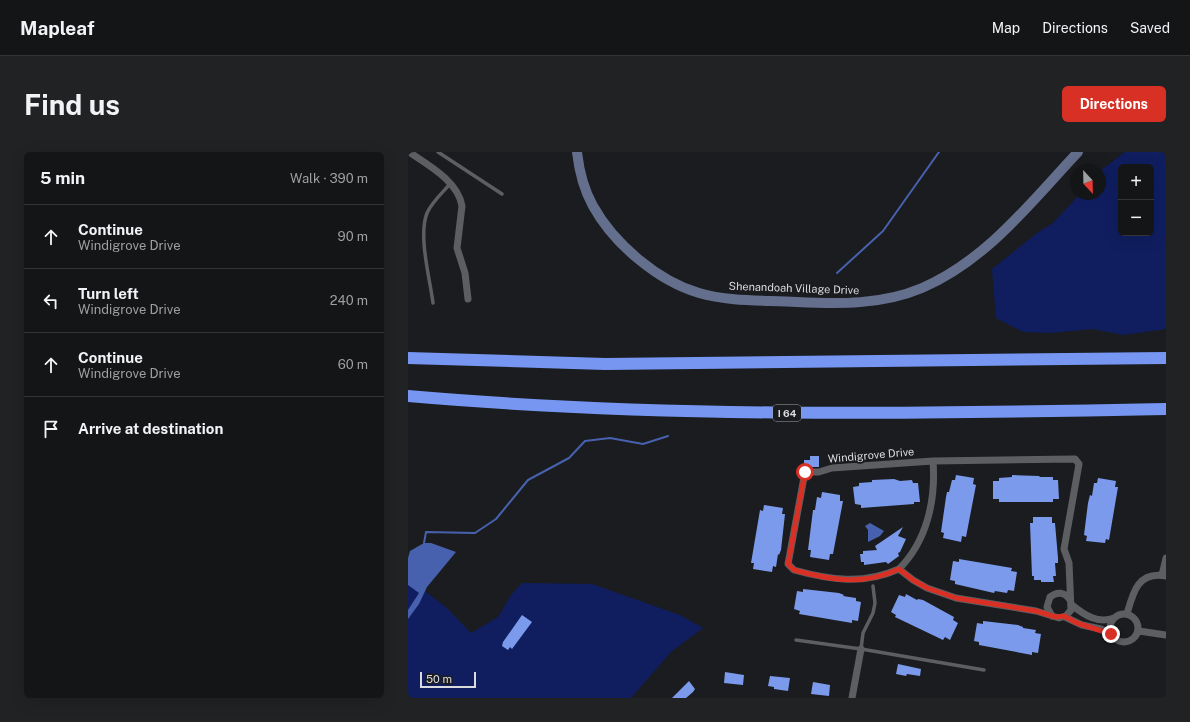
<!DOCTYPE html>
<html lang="en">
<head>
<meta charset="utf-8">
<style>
  :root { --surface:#141517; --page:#212224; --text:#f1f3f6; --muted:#9d9fa1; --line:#333436; --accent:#d93025 }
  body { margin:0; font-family:"Public Sans",sans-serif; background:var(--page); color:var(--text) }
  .controls { position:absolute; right:12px; top:12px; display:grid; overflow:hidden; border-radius:6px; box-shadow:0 4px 16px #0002 }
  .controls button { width:36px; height:36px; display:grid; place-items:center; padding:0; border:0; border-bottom:1px solid var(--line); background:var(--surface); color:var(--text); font:20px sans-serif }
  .compass { position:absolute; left:662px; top:12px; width:36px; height:36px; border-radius:50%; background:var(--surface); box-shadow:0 4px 16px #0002; rotate:158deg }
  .scale { position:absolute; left:12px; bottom:10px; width:56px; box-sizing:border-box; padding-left:4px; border:2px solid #dadbdd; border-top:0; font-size:11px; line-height:14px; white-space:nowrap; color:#dadbdd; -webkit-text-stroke:3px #1a1c1f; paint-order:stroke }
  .stop { position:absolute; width:12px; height:12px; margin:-9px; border:3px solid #d93025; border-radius:50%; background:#fff }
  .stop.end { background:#d93025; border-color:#fff; box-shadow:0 1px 4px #0008 }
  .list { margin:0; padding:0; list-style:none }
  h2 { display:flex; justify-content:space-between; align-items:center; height:52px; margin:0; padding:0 16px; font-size:17px }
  h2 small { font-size:13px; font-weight:400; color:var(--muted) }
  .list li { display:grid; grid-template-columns:26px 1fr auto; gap:12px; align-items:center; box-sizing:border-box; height:64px; padding:0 16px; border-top:1px solid var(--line) }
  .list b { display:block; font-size:15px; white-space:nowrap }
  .list p { margin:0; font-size:13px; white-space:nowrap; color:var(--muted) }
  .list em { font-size:13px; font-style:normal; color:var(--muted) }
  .icon { flex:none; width:22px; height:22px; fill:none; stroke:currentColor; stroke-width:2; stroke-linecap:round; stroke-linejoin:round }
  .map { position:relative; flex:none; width:758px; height:546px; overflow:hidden; border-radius:6px }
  header { display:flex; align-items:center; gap:24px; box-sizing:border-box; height:56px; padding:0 20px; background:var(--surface); border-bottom:1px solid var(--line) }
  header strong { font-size:19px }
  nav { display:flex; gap:22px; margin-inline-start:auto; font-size:14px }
  .intro { display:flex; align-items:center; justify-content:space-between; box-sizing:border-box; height:96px; padding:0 24px }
  h1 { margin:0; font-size:28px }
  .button { padding:10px 18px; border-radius:6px; background:var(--accent); color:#fff; font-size:14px; font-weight:700 }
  main { display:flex; gap:24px; padding:0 24px }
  aside { flex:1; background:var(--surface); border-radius:6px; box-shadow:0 4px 16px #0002 }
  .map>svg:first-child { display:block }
  .green { fill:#101e60; fill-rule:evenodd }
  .water { fill:#4761ae }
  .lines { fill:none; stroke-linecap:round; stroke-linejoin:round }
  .stream { stroke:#4761ae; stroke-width:2 }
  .building { fill:#7c9aec }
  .lane { stroke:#5c5e62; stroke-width:3.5 }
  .street { stroke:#5c5e62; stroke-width:7 }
  .secondary { stroke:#646f8d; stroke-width:10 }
  .highway { stroke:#7696f2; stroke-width:12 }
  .route { stroke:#d93025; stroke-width:5 }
  .labels { text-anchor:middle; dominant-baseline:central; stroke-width:4; stroke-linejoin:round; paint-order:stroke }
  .shield { fill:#1a1c1f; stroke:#a0a2a4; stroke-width:1 }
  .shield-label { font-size:10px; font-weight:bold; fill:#dadbdd }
  .street-label { font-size:11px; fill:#dadbdd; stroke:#1a1c1f }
</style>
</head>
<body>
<header>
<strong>Mapleaf</strong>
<nav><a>Map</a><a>Directions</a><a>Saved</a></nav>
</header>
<div class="intro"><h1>Find us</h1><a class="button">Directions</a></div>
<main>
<aside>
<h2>5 min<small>Walk · 390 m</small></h2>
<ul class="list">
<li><svg class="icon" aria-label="ahead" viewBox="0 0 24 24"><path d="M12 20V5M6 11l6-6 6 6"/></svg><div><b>Continue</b><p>Windigrove Drive</p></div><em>90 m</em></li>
<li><svg class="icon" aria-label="left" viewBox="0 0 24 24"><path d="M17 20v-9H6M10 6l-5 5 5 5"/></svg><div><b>Turn left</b><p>Windigrove Drive</p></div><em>240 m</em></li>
<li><svg class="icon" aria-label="ahead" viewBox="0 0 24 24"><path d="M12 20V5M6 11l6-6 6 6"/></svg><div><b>Continue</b><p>Windigrove Drive</p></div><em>60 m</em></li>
<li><svg class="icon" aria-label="arrive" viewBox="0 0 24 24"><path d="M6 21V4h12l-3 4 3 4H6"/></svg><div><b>Arrive at destination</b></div></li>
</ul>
</aside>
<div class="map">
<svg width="758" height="546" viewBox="0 0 758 546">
  <rect width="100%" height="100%" fill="#1a1c1f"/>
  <path class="green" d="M717 0H758V177L715 183 685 177 641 181 615 180 588 166 584 117 629 81 645 71 672 42H692V19ZM713 15H743V81H713Z
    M0 426 39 456 63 481 90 465 103 443 114 431 184 432 272 463 295 476 263 500 223 546H0Z"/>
  <path class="water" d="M462 371 476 379 472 384 460 390V378L457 374Z
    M16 391H23L48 400 19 435 11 452 0 467V458L11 441 0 433V406L2 399Z"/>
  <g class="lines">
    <path class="stream" d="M429 121 475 79 531 0
      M16 391 18 380 67 381 88 367 120 328 161 306 177 289 202 286 235 292 260 284"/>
  </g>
  <path class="building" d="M402 304H411V315H396V308H402Z
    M548 323 566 326 565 332 568 333 558 385 554 384 553 390 535 386 536 381 533 380 538 345 539 340H541L544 328H547Z
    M604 323 631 324 632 325H645V328H650L651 347H645V350H591V347H585V329H591V326L604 325Z
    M690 326 708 329 707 335H710L701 388 698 387 697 391 678 389 679 384 676 383 680 351 682 343 684 344 686 331H689Z
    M486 327 492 329 504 328 505 331H510L512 350H506V352L453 356V353L447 352 445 335 451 334V331L464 330V328Z
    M414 340 432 343V349H435L425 402H422L421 408 402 405 403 398H400L405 358H407L409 345 413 346Z
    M356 353 375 356 374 362H377L373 398 371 403 370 402 368 415 365 414 364 420 345 417 346 411H343L352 358 355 359Z
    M625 365H644V371H647L650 406V411H647L648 424H645L646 430H633V428H626V424H624L622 371H625Z
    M495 375 490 384 498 387 492 400 490 401 491 404 480 412 478 410 456 413V410H453L452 402H455V399L469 398 467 394Z
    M551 407 604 416 603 419 609 420 606 439 600 438 599 441 587 439 586 441 547 432V429L542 428 545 409 551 410Z
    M395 437 431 441 436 443 435 444 448 446V449L453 450 450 469 444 468V471L391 462 392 459 386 457 389 439 395 440Z
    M498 442 509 448 510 447 515 448 546 465 545 468 550 471 542 488 537 485 535 488 487 465 488 463 483 460 491 443 497 445Z
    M114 463 124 470 104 497 102 495 100 498 94 494 95 490Z
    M575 469 610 473 615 475V476L628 478 627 481 633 482 630 501 624 500V503L571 493V490L566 489 569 471 575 472Z
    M490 512 513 517 512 524 499 522 498 524 488 522Z
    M317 520 336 523 335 533 316 531Z
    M362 524 382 526 380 539 366 537V535L360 534Z
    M281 529 287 537 285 540 278 546H264Z
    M405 530 422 533 421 544 403 542Z"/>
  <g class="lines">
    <path class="lane" d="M30 0 94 42
      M25 151C22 127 10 84 19 61 24 50 34 41 42 32
      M388 488 453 497 576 518
      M453 497 455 481 465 461 467 451 465 434"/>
    <path class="street" d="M1 0C20 13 50 29 54 54L49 96 57 121 60 147
      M491 417C519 389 528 348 525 309L424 316 411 320H397L380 412 386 418C422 428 455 433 491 417L505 428 519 436 548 446 628 459 651 466 658 464 663 458 661 411 656 397 671 312 667 307 525 309
      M754 423 758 406
      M664 453C676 463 690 472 706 466
      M702 476a14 14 0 1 1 28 0a14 14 0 1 1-28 0Z
      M719 462C725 440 730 419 758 424
      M644 464 639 455 642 445C649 439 657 440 662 448
      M657 465 674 473 693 477 703 481
      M731 479 758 483
      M444 546 453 497"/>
    <path class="secondary" d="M169 0C171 18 176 38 185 54 206 92 250 129 291 141 322 150 356 148 389 150 431 152 474 153 514 136 579 108 623 50 670 0"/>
    <path class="highway" d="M0 206 197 212 758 206
      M0 244C252 266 505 262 758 257"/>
  </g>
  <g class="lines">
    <path class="route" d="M397 320 380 412 386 418C423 428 455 434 491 417L505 428 519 436 548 446 628 459 648 465 656 464 669 471 703 482"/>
  </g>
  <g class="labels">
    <rect class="shield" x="365" y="253" width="28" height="16" rx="3"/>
    <g class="shield-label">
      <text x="379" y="261">I 64</text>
    </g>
    <g class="street-label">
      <text transform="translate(386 136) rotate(2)">Shenandoah Village Drive</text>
      <text transform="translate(463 303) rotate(-5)">Windigrove Drive</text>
    </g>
  </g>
</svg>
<div class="controls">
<button>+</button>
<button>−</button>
</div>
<svg class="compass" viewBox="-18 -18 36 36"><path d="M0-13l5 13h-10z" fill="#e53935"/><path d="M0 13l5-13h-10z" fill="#9d9fa1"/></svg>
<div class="scale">50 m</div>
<div class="stop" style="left:397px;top:320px"></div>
<div class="stop end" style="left:703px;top:482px"></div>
</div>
</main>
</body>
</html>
